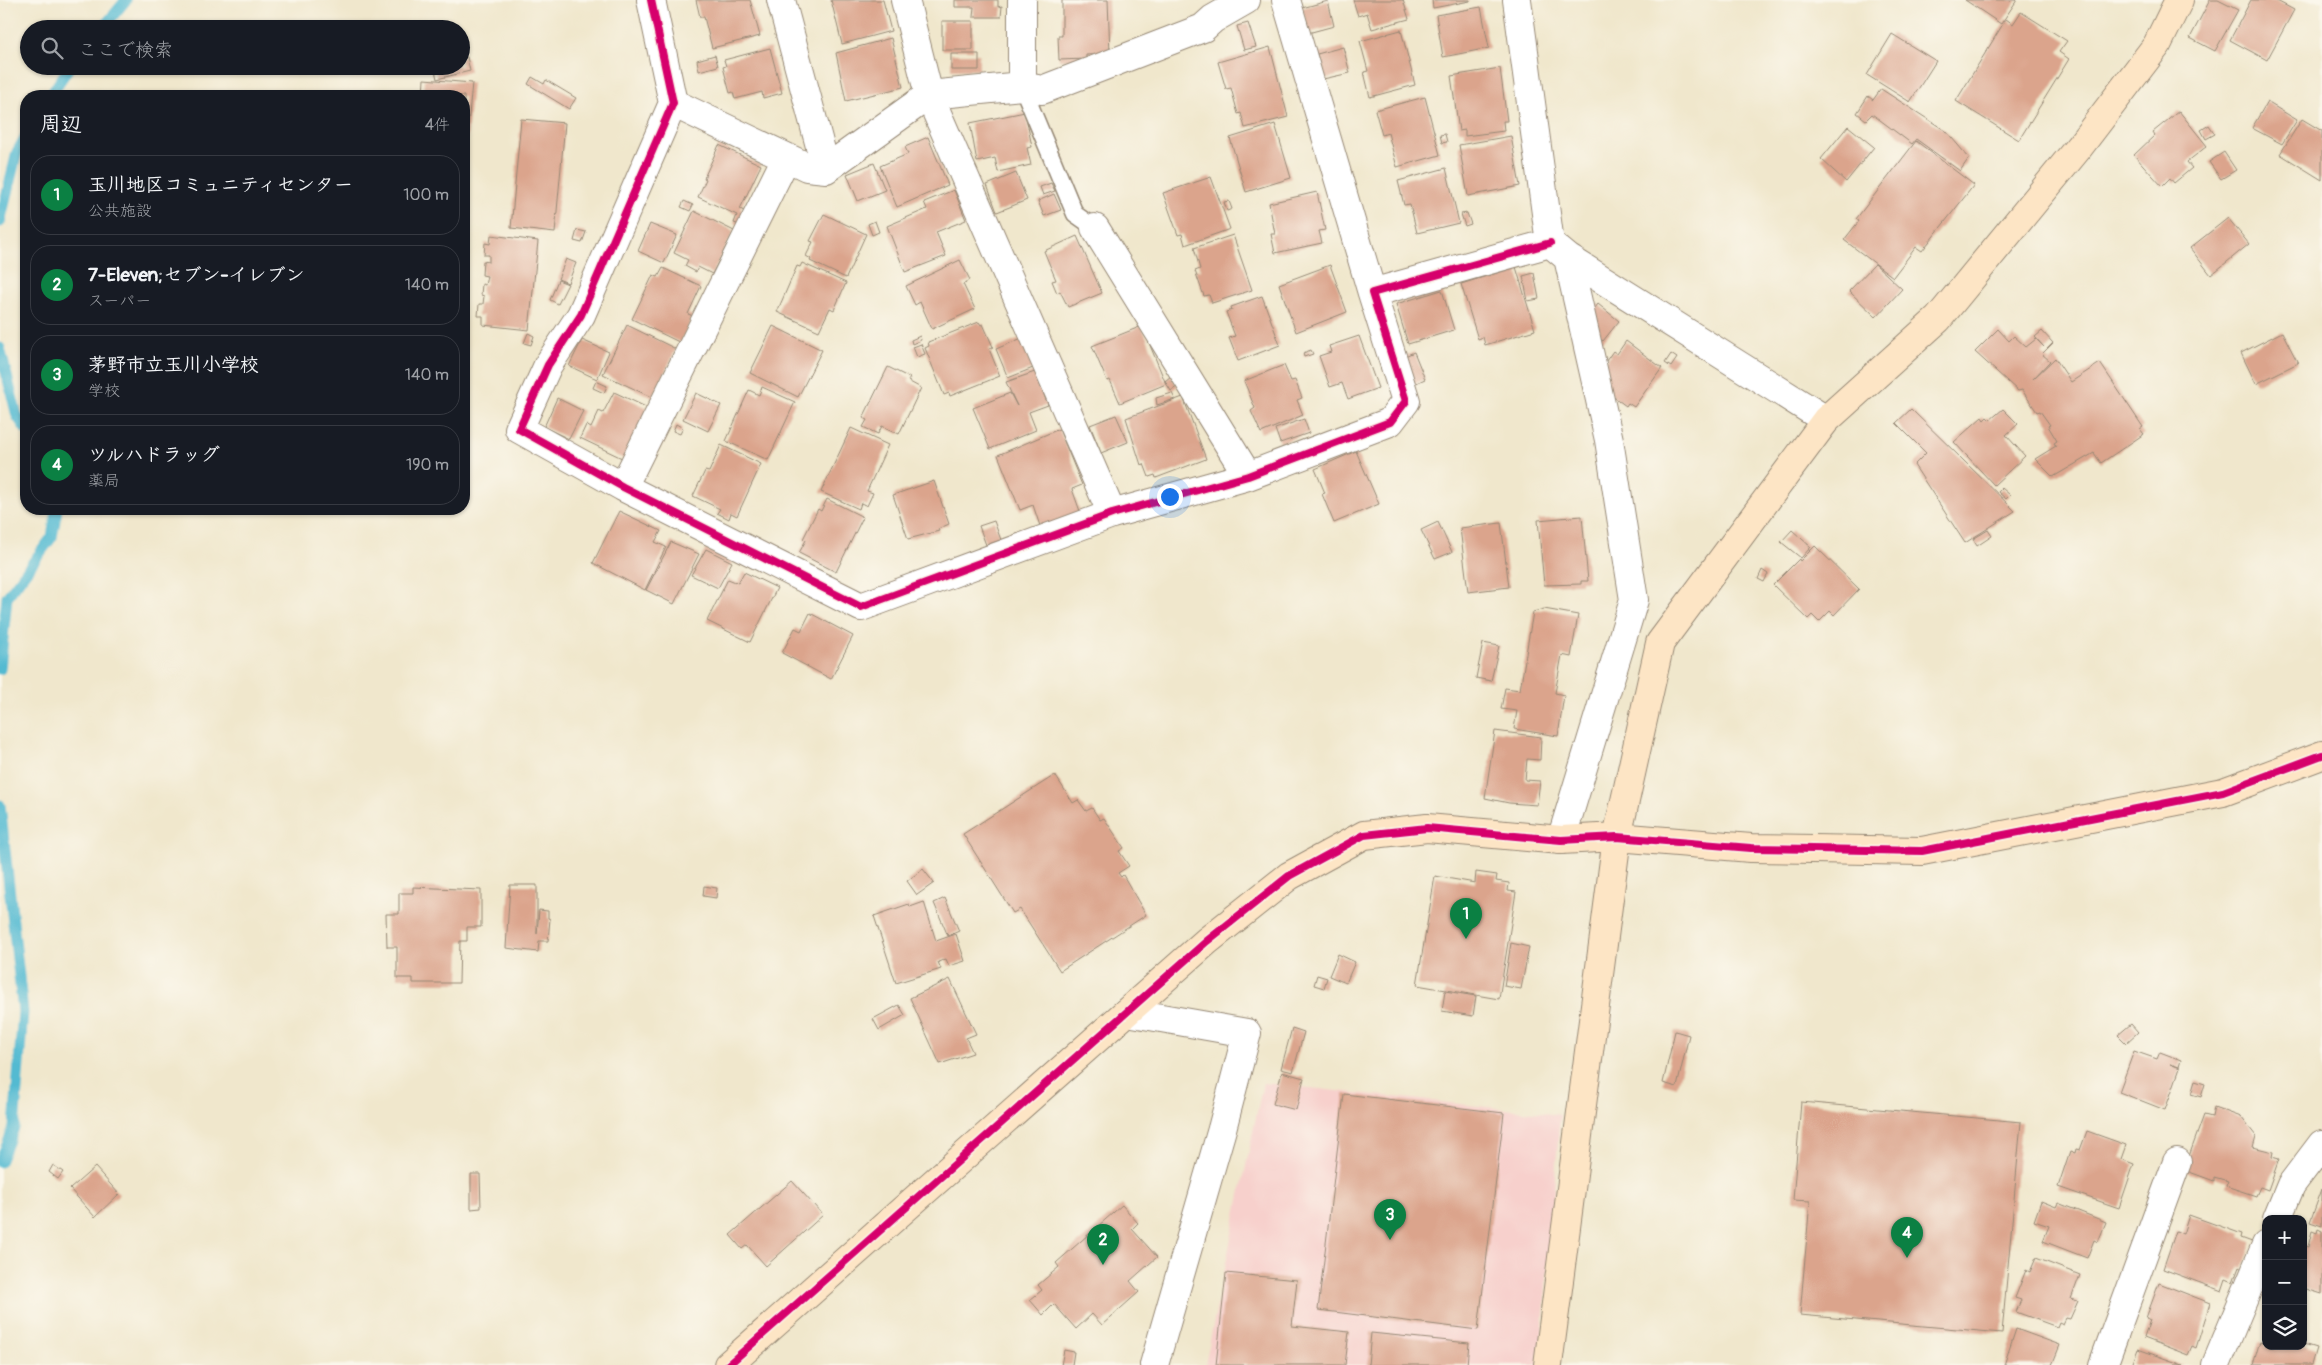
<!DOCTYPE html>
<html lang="ja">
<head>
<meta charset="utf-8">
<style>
  :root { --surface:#171b24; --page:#20242c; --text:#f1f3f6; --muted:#9ea1a6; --line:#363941; --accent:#0b8043 }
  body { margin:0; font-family:Pangolin,"Klee One",sans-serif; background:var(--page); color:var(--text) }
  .controls { position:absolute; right:15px; bottom:15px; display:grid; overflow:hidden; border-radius:10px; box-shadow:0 1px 4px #0004 }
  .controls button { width:45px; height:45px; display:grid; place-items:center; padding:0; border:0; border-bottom:1px solid var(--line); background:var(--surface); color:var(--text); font:25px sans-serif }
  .you { position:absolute; left:1169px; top:496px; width:18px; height:18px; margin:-12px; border:4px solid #fff; border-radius:50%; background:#1a73e8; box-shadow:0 0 0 8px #1a73e833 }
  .badge { display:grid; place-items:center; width:32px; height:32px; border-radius:50%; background:var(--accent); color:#fff; font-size:16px; font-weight:700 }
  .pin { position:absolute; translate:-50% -41px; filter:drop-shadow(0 1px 2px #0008) }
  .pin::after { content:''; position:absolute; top:26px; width:18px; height:15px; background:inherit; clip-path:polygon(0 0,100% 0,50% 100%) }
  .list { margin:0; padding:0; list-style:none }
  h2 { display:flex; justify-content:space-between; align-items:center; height:65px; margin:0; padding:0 20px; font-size:21px }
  h2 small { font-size:16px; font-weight:400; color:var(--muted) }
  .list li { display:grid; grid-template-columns:32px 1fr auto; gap:15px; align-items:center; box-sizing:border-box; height:80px; margin:0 10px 10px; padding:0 10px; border:1px solid var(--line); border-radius:20px }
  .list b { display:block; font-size:19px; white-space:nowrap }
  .list p { margin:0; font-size:16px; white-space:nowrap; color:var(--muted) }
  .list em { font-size:16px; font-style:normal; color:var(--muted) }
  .icon { flex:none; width:28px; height:28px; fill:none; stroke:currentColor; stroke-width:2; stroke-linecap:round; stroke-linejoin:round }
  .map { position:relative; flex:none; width:2322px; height:1365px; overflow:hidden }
  .search { position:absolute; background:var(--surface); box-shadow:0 1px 4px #0004; left:20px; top:20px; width:450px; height:55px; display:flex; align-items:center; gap:12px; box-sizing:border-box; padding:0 18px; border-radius:28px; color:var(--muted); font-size:19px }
  .panel { position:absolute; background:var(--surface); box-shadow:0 1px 4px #0004; left:20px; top:90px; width:450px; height:425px; border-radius:20px }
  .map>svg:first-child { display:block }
  .built { fill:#f7d0cc }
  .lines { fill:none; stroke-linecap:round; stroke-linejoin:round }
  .stream { stroke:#53bad1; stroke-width:11 }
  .building { fill:#dba48c }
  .lane-casing { stroke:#968875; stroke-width:19 }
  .street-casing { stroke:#968875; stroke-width:30 }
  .secondary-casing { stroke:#968875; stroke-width:30 }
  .lane { stroke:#fff; stroke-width:16 }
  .street { stroke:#fff; stroke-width:28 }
  .secondary { stroke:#fde5c5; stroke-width:28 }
  .cycleway-casing { stroke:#fbf7ec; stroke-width:11 }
  .cycleway { stroke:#d6006c; stroke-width:8 }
</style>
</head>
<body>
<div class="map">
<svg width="2322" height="1365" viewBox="0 0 2322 1365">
  <rect width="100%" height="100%" fill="#fbf7ec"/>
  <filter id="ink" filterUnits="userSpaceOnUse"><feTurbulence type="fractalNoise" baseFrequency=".02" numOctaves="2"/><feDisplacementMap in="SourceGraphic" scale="10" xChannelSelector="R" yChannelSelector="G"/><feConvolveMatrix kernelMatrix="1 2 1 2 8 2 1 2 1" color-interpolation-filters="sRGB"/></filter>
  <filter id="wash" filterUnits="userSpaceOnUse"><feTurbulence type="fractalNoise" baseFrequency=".0096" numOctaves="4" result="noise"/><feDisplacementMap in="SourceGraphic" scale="20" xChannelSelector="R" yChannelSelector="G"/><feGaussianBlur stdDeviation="1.12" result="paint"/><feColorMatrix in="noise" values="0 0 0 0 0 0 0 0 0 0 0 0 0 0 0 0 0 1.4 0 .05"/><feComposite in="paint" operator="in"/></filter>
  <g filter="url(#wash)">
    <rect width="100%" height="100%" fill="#f0e7cc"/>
    <path class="built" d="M1263 1083 1560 1115 1540 1365H1205Z"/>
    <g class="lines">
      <path class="stream" d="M102 29 126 0
        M50 96 70 66
        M0 222 17 152 26 136
        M0 348 17 416 26 429
        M0 669 7 597 52 537 57 509
        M0 805 23 1012 14 1128 0 1162"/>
    </g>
    <g id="blocks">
      <path class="building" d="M696 0H750L760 36 712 48 704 17H700Z
        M831 0H883L891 31 842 44Z
        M955 0H998V7L1002 6 1001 17H973L974 7H955Z
        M1062 0H1108L1110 54 1086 55V59L1059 60 1058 36H1062Z
        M1353 0H1403L1409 19 1372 29 1367 13 1358 16Z
        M1432 0H1470V1L1433 8Z
        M1965 0H2017L2001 24Z
        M2210 0H2218L2238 10 2215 51 2190 38Z
        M2251 0H2275L2294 10 2267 60 2230 40Z
        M1328 1 1334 26 1308 33 1302 8Z
        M1481 7 1489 48 1443 57 1436 15Z
        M2021 12 2067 41 2059 52 2069 59 2019 140 1956 101 2006 19 2013 24Z
        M942 21H973V50H942Z
        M1248 23 1256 47 1244 50 1237 26Z
        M1401 30 1415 85 1370 97 1364 72 1368 71 1360 41Z
        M1892 34 1936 61 1910 102 1867 75Z
        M891 38 903 87 846 101 836 53Z
        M1270 47 1288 117 1245 128 1241 113 1238 114 1231 88 1226 89 1218 62Z
        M1343 47 1350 73 1323 79 1317 54Z
        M770 48 782 93 763 98 762 92 735 99 733 92 730 93 723 67 726 66 724 60Z
        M951 54H979V70H951Z
        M715 55 718 66 699 71 697 60Z
        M467 57 470 71 437 79 434 66H461V58Z
        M1500 68 1507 121H1503L1504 131 1465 136V130L1459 131 1451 76Z
        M532 77 544 84 546 80 576 98 569 109 528 84Z
        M424 79 472 83 465 157 464 96H423Z
        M1881 89 1946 131 1969 158 1960 171 1916 139 1912 144 1872 114 1866 120 1857 113 1868 96 1873 100Z
        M1425 97 1440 155 1397 167 1388 133 1382 135 1375 110Z
        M2267 102 2297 120 2282 144 2252 128Z
        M2179 111 2207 146 2187 162 2192 168 2174 183 2170 178 2162 186 2134 155 2155 135 2153 132Z
        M1025 112 1032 147 1027 148 1031 165 998 172 995 158 977 162 970 123Z
        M521 119 565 123 555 233 511 228Z
        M2302 119 2322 131V180L2280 154Z
        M1275 124 1291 178 1246 192 1230 138Z
        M2209 125 2215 134 2206 139 2201 130Z
        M1848 126 1874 147 1846 182 1821 159Z
        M1445 134 1447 142 1442 143 1440 135Z
        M1511 136 1520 186 1468 196 1459 145Z
        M928 137 948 185 897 207 880 166 908 154 905 147Z
        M1916 141 1974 185 1922 251 1916 247 1893 277 1844 240 1859 221 1856 219Z
        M719 145 761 165 740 209 746 212 740 225 734 223 737 215 698 197 706 179 704 178Z
        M2224 152 2236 170 2221 179 2209 162Z
        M874 163 885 190 858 201 847 174Z
        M1446 168 1459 223 1417 233 1410 204 1404 205 1398 181Z
        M1016 173 1027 200 997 212 987 185Z
        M1211 177 1230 229 1185 245 1182 234 1178 235 1163 193Z
        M1051 183 1055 191 1043 195 1040 187Z
        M954 190 966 220 936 232 946 256 905 272 887 226 927 209 924 202Z
        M1317 192 1325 230 1319 231 1322 243 1275 253 1271 234H1275L1269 203Z
        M1054 194 1061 210 1044 216 1038 201Z
        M684 201 693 205 690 211 681 207Z
        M1229 201 1232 209 1227 211 1224 202Z
        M694 211 734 231 712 274 698 267 696 272 685 266 688 260 674 253Z
        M1467 213 1471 224 1465 226 1461 214Z
        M824 214 866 234 846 278 810 261 811 259 806 256 813 242 810 241Z
        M2228 218 2249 244 2211 275 2190 248Z
        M875 221 879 232 872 235 868 224Z
        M650 224 677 235 664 263 638 251Z
        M577 230 586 232 582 243 574 241Z
        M491 235 538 241 529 330 483 325V316H478L479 304H483L484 296 481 295 482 284 485 285 487 276 482 275 483 261 489 262V255H484L485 243 490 244Z
        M1233 235 1252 290 1212 303 1209 295 1204 296 1195 271 1200 269 1194 248Z
        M1077 236 1102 293 1068 307 1060 291 1057 293 1052 281 1056 280 1044 251Z
        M566 259 576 263 568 283 558 279Z
        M960 260 970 280 963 284 975 309 932 329 920 302 915 305 906 286Z
        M802 263 846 283 834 310 830 308 819 331 777 312 797 266 800 267Z
        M1875 264 1902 289 1876 317 1849 291Z
        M1330 265 1347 312 1296 332 1279 284Z
        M1516 267 1535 330 1485 345 1483 337 1478 339 1461 284Z
        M663 268 701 286 688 314 693 316 681 343 632 319 653 275 658 277Z
        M1534 273 1539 299 1528 301 1523 276Z
        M558 280 568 284 558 304 550 300Z
        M1442 290 1454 330 1408 344 1396 304Z
        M1262 296 1280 345 1238 361 1229 338 1235 336 1226 312 1232 310 1231 307Z
        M1598 304 1619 321 1603 341 1582 325Z
        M979 322 981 325 983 324 993 347 989 349 1000 376 950 396 949 393 944 395 925 348 929 346 928 342Z
        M627 325 676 349 653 398 603 374Z
        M773 326 822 350 798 397 750 373Z
        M1142 326 1166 384 1120 403 1110 380 1107 381 1092 346Z
        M1998 329 2009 341 2014 336 2026 347 2036 339 2044 347 2035 337 2042 331 2053 343 2042 354 2050 361 2033 379 2055 358 2071 382 2100 363 2143 427 2140 429 2144 434 2101 463 2094 453 2053 477 2035 459 2056 446 2054 443 2057 441 2048 426 2050 425 2040 411 2037 412 2022 390 2018 391 1975 352Z
        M2282 332 2298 363 2256 384 2241 353Z
        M528 333 534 336 531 345 524 343Z
        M920 336 921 340 912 344 911 340Z
        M1359 336 1378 388 1348 399 1342 383 1330 387 1319 356 1331 352 1329 346Z
        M1022 338 1033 368 1008 378 996 349Z
        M582 340 609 352 597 379 569 366Z
        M1626 341 1662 368 1634 407 1628 403 1626 406 1607 392 1594 378 1613 351 1617 354Z
        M921 344 925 354 917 357 913 347Z
        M1311 350 1313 354 1304 357 1303 353Z
        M1414 352 1425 379 1414 384 1405 356Z
        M1671 354 1677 358 1671 367 1665 363Z
        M1284 365 1291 381 1295 380 1302 398 1297 400 1303 415 1261 433 1251 411 1255 408 1244 381Z
        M888 367 910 378 908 381 921 388 899 434 882 426 878 434 863 427 867 420 863 418Z
        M1035 372 1048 405 1029 412 1036 430 990 449 973 408 1010 393 1017 406 1006 382Z
        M1171 376 1178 386 1171 391 1165 381Z
        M596 381 607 386 604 393 593 388Z
        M762 387 795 402 768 460 726 441 749 390 759 395Z
        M614 392 648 408 624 459 580 438 586 425 591 428 599 411 603 413Z
        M696 393 721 405 708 431 683 419Z
        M1172 393 1175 399 1157 405 1156 398Z
        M1183 397 1206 459 1156 478 1155 475 1149 477 1144 464 1141 465 1126 418Z
        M557 398 583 411 569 439 544 427Z
        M1911 409 2015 511 1965 543 1914 465 1926 453 1896 423Z
        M2003 409 2018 424 2006 435 2025 456 1994 485 1954 442 1982 417 1984 420 1987 417 1990 420Z
        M1116 415 1128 442 1101 453 1090 425Z
        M1304 419 1309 433 1280 443 1275 429Z
        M676 424 683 428 680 434 673 431Z
        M851 428 888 445 867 491 873 493 867 506 861 503 859 509 821 492Z
        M1059 429 1082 485 1072 489 1081 514 1041 529 1033 505 1020 510 998 455Z
        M721 445 761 464 737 516 731 513 729 519 717 513 720 509 693 496 705 471 709 472Z
        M1356 451 1379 504 1334 523 1322 494 1325 493 1315 469Z
        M934 481 949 524 938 529 939 531 908 539 893 495Z
        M2002 488 2010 495 2006 499 1998 492Z
        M827 499 863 517 836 572 799 553 806 540 803 539 818 509 821 511Z
        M619 511 661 531 655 542 666 547 645 590 593 563Z
        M1582 516 1588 581H1581V584L1544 585 1538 520Z
        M994 521 1001 540 986 545 979 526Z
        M1438 522 1452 552 1435 559 1421 530Z
        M1501 523 1509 587 1468 592 1460 528Z
        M1792 530 1811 547 1801 558 1781 542Z
        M1988 530 1992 536 1977 546 1973 539Z
        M671 542 699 554 674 604 646 590Z
        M1815 546 1859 589 1834 615 1830 611 1819 622 1812 615 1808 619 1773 585 1799 559 1800 561Z
        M706 549 732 562 718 588 691 575Z
        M1762 570 1768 574 1764 582 1758 579Z
        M744 572 777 588 750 642 707 621 728 579 738 583Z
        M1544 609 1578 615 1571 657 1562 655 1555 693 1564 695 1558 736 1514 729 1517 711 1501 709 1505 688 1520 690 1533 612Z
        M810 613 853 636 831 679 782 653 795 628 801 631Z
        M1483 643 1499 646 1491 681 1476 678Z
        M1495 731 1541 737 1540 760 1527 759 1525 780 1540 781 1537 805 1509 803 1485 798Z
        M1055 775 1073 803 1078 800 1086 811 1092 808 1100 820 1104 818 1124 848 1119 851 1129 866 1118 873 1121 877 1123 875 1146 915 1060 971 1020 909 1013 913 963 834Z
        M923 869 934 883 917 895 907 881Z
        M1476 872 1497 875 1496 881 1509 883 1508 891 1516 892 1499 999 1417 985 1435 876 1475 883Z
        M510 885H537V934L539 910 548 911V918L550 919 548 941H539L538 952 506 948Z
        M704 886 717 888 716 898 703 896Z
        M413 887 481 890V927H467V941H460L459 983H413V978H397V947H387L386 914H399V893H413Z
        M945 898 959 931 948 936 934 903Z
        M924 902 936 941 956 934 965 961 949 966 946 959 938 962 941 969 896 983 874 916 909 904 910 907Z
        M1511 943 1529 947 1521 989 1504 986Z
        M1338 954 1355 962 1346 983 1329 976Z
        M1317 975 1327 978 1324 988 1314 985Z
        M950 979 976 1034 966 1038 973 1053 940 1064 910 998Z
        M1445 991 1476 996 1473 1016 1442 1011Z
        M899 1005 905 1015 879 1030 873 1019Z
        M2131 1024 2138 1032 2126 1043 2118 1035Z
        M1292 1028 1304 1032 1293 1072 1281 1069Z
        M1675 1031 1689 1035 1677 1087 1663 1083Z
        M2134 1051 2157 1059 2160 1052 2181 1060 2179 1067 2170 1064 2180 1068 2165 1110 2119 1092Z
        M1282 1072 1304 1078 1296 1110 1273 1104Z
        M2195 1081 2205 1084 2201 1097 2191 1094Z
        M1344 1094 1504 1113 1478 1330 1318 1310Z
        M1801 1102 2021 1122 2002 1333 1800 1315 1810 1201 1793 1200Z
        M2214 1107 2241 1117 2256 1136 2253 1147 2273 1152 2272 1157 2279 1159 2268 1190 2260 1187 2256 1196 2226 1186 2228 1181 2214 1177V1181L2184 1170 2204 1115 2212 1117Z
        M2087 1131 2126 1145 2121 1159 2134 1164 2119 1208 2058 1187 2070 1151 2075 1153 2076 1149 2080 1150Z
        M53 1165 63 1172 58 1179 49 1172Z
        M95 1167 119 1194 95 1217 70 1189Z
        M471 1174H480L481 1208 471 1209Z
        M792 1181 823 1215 766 1266 747 1245 742 1249 730 1235Z
        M2322 1189V1226L2310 1222Z
        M2041 1201 2056 1207 2058 1203 2106 1222 2098 1242 2094 1240 2087 1258 2043 1241 2049 1226 2034 1221Z
        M1122 1205 1138 1223 1132 1229 1157 1257 1130 1281 1139 1292 1102 1325 1092 1314 1076 1329 1054 1304 1043 1315 1030 1300 1042 1290 1038 1285 1059 1267 1056 1263Z
        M2189 1215 2242 1234 2241 1238 2252 1242 2242 1268 2239 1266 2233 1282 2226 1279 2222 1291 2163 1269 2176 1231 2183 1234Z
        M2318 1229 2322 1231V1294L2303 1288V1245L2308 1247 2312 1231 2317 1233Z
        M2036 1258 2080 1275 2071 1299 2078 1301 2070 1319 2066 1318 2063 1324 2059 1322 2057 1327 2016 1312 2021 1300 2015 1298 2026 1270 2030 1272Z
        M1226 1273 1297 1280 1292 1326 1349 1332 1345 1365H1216Z
        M2159 1283 2210 1303 2196 1348 2192 1346 2188 1355 2144 1338 2150 1320 2146 1318Z
        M2016 1329 2060 1345 2052 1365H2004Z
        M1371 1333 1469 1343 1467 1365H1368Z
        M2260 1341 2266 1343V1346H2303V1344L2316 1348 2311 1365H2253Z
        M2138 1349 2183 1365H2132Z
        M1064 1350 1074 1352 1072 1365H1061Z"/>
    </g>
  </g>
  <g filter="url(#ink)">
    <use href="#blocks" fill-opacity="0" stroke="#968875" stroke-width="1"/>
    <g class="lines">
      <g class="lane-casing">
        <path id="lane" d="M1022 86 1075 214 1095 228"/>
      </g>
      <g class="street-casing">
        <path id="street" d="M651 0 673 103 581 315 548 365 519 429 623 487 861 607 1112 514 1248 476 1390 422 1406 401 1372 293 1550 243
          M1022 0V86
          M1286 0 1372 293
          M1517 0 1550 243 1568 258 1609 440 1634 600 1561 840
          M673 103 807 167 826 169 781 0
          M826 169 929 95 905 0
          M1095 228 1248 476
          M1568 258 1826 420
          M623 487 786 158
          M1112 514 929 95 1022 86 1042 90 1203 28 1213 19 1246 0
          M1127 1012 1247 1033 1222 1129 1154 1365
          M2277 1219 2291 1185 2322 1144
          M2103 1365 2177 1162
          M2216 1365 2266 1245"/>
      </g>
      <g class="secondary-casing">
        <path id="secondary" d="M728 1365 1207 941 1289 876 1364 835 1427 828 1561 840 1617 837 1751 848 1922 851 2223 792 2322 755
          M1548 1365 1617 837 1660 643 1826 420 1938 319 2079 147 2157 45 2179 0"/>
      </g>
      <use href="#lane" class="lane"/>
      <use href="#street" class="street"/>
      <use href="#secondary" class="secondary"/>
      <g class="cycleway-casing">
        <path id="cycleway" d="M651 0 673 103 581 315 548 365 519 429 623 487 861 607 1112 514 1248 476 1390 422 1406 401 1372 293 1550 243
          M728 1365 1207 941 1289 876 1364 835 1427 828 1561 840 1617 837 1751 848 1922 851 2223 792 2322 755"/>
      </g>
      <use href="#cycleway" class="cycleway"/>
    </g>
  </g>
</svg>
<div class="controls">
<button>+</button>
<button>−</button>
<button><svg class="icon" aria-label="layers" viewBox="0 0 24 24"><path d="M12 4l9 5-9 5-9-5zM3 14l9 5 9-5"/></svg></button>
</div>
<div class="you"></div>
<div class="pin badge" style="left:1466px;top:939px">1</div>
<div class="pin badge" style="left:1103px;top:1265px">2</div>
<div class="pin badge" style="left:1390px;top:1240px">3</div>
<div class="pin badge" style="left:1907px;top:1258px">4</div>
<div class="search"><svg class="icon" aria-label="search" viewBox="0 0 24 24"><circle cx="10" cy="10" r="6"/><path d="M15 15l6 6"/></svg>ここで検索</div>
<section class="panel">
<h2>周辺<small>4件</small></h2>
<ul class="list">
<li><span class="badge">1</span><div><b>玉川地区コミュニティセンター</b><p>公共施設</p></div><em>100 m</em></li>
<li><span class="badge">2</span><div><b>7-Eleven;セブン-イレブン</b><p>スーパー</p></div><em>140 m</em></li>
<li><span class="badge">3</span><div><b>茅野市立玉川小学校</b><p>学校</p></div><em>140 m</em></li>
<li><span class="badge">4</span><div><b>ツルハドラッグ</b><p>薬局</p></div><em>190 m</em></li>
</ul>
</section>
</div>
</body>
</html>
